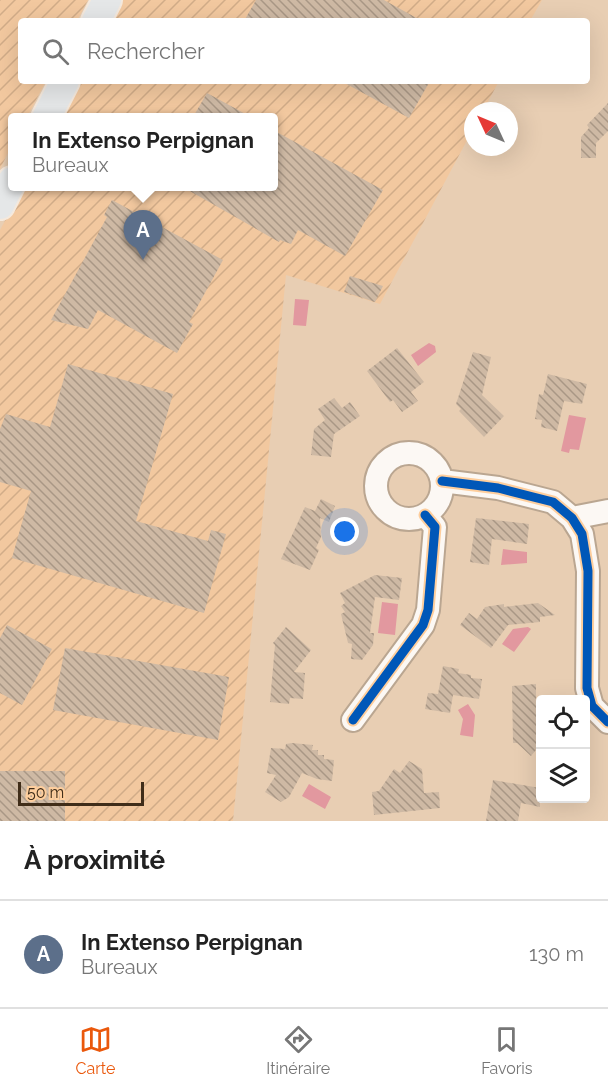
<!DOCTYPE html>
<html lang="fr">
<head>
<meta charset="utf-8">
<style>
  :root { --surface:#fff; --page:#f2f2f2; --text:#222; --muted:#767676; --line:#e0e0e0; --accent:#ea580c }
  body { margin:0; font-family:Raleway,sans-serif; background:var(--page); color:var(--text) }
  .controls { position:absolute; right:18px; bottom:18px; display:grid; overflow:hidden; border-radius:6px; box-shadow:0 6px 24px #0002 }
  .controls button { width:54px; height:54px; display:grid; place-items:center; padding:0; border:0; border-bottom:2px solid var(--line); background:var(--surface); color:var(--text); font:30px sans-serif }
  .compass { position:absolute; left:464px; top:102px; width:54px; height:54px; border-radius:50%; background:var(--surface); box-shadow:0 6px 24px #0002; rotate:314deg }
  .scale { position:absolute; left:18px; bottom:15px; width:126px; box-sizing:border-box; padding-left:6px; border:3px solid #402d19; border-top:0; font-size:16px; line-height:21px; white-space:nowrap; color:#402d19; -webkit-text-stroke:4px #fece9d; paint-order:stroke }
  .you { position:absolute; left:345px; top:532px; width:21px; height:21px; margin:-15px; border:4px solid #fff; border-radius:50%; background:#1a73e8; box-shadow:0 0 0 9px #1a73e833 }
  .badge { display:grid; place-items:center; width:39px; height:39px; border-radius:50%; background:var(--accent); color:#fff; font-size:20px; font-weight:700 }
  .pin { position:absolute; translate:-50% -50px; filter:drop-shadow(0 2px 3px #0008) }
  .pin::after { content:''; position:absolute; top:32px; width:21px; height:18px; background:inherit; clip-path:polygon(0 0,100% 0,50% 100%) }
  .popup { position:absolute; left:8px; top:113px; width:270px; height:78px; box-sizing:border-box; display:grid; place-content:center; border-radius:6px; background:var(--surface); filter:drop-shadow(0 2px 4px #0005); font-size:20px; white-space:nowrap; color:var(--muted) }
  .popup b { font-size:22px; color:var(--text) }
  .popup::after { content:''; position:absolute; left:50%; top:100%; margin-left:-12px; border:12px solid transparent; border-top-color:var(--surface) }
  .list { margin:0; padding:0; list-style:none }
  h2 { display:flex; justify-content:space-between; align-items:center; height:78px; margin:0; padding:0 24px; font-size:26px }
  h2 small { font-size:20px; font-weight:400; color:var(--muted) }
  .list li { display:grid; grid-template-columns:39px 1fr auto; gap:18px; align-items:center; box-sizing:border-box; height:108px; padding:0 24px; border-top:2px solid var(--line) }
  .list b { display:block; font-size:22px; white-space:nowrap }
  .list p { margin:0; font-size:20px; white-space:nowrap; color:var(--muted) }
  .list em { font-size:20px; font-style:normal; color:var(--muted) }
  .icon { flex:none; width:33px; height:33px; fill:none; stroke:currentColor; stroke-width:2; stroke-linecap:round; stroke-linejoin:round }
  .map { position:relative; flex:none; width:608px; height:821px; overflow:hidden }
  .search { position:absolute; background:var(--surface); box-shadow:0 6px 24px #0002; left:18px; right:18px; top:18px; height:66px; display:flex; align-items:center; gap:15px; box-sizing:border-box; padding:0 21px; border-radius:6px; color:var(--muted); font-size:22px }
  .sheet { height:186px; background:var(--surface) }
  nav { display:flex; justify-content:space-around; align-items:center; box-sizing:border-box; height:84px; border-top:2px solid var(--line); background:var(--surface); font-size:16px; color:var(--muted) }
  nav a { display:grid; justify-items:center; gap:3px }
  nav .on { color:var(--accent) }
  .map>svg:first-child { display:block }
  .industrial { fill:url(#industrial-furrows) }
  .water { fill:#e2989f }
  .building { fill:url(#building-back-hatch) }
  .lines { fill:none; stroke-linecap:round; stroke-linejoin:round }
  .minor-casing { stroke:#baa691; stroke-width:26 }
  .major-casing { stroke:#f5e9dd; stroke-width:32 }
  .minor { stroke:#fcf8f4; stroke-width:22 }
  .major { stroke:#e5e7e8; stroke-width:28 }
  .cycleway-casing { stroke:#fece9d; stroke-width:13 }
  .cycleway { stroke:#0057b8; stroke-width:9 }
</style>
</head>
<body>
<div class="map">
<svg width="608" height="821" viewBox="0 0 608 821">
  <defs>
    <pattern id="industrial-furrows" width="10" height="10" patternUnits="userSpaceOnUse" patternTransform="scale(1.5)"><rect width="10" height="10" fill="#f2c89f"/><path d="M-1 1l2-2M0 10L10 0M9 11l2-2" fill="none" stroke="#d1ac88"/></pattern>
    <pattern id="building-back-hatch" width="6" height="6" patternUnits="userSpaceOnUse" patternTransform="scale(1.5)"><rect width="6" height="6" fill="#ceb9a4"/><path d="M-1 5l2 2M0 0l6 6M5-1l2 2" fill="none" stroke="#a99785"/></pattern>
  </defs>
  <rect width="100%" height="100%" fill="#e8ceb3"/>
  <path class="industrial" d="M0 0H88L77 21H21V81H46L27 117 12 118V145L0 169Z
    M121 0H542L530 21H110Z
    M79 81H499L483 111H473V129L380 304 286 275 233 821H0V230L23 187 274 186V118L59 117Z"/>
  <path class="water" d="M295 299 309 300 306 326 293 325Z
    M429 343 435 346 436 352 418 366 411 355Z
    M569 415 586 418 579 450 570 449 569 453 561 451Z
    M503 549 527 552V563L501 565Z
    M382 602 398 604 395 635 378 633Z
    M528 627 531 629 514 652 502 644 513 629Z
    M468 704 475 715 473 737 460 735 463 719 458 710Z
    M309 784 331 797 325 809 302 796Z"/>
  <path class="building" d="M256 0H384L422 21H244Z
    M341 81H430L409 118Z
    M207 93 251 117H193Z
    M608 103V131L596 143V158H581V137L589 128 587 125Z
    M273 130 383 190 345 256 298 230 291 244 280 240 279 242 181 186H273Z
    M112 200 223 260 189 322 193 324 177 353 98 310 88 329 51 320 107 217 104 215Z
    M350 276 383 286 375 302 344 292Z
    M397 348 424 382 411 392 418 401 402 412 393 400 390 402 367 371Z
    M473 352 491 357 482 395 504 416 484 437 459 411 461 409 456 404Z
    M68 364 173 394 136 521 208 541 211 530 226 534 204 613 12 558 31 491 0 482V429L6 414 50 427Z
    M548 374 587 384 582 404 564 401 557 431 541 427 542 420 535 419 539 394 543 395Z
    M334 398 342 408 350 402 360 416 334 434 331 457 311 455 314 429 325 420 318 409Z
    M321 499 335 506 329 522 320 518 321 537 316 548 319 550 310 570 281 559 305 507 315 511Z
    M476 518 529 524 527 544 492 539 489 565 470 562Z
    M375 575 402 578 399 600 375 597 370 633H374L373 645 362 660 351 659 352 644 348 643 341 614 345 612 341 606 345 603 340 593Z
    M538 603 555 615 540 617V622L508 625 491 648 460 625 469 613 477 619 485 607 504 604V607Z
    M7 625 52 649 22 705 0 693V638Z
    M286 627 311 650 294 672 305 673 303 699 290 698 289 704 270 702 275 645 273 643Z
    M65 648 229 677 218 740 53 710Z
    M443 666 459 669 458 673 471 675V678L482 679 479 699 453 695 450 713 425 709 428 693 438 694Z
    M536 684V736H540V745L531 756 517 743H513L512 686Z
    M292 743 313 745 312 750H318V755H324V759L334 760 332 781 317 779 302 773 289 797 281 802 265 792 276 775 267 773 271 748 285 749 286 744Z
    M409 761 422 769 424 793 439 792 440 808 374 815 372 792 379 791 394 769 400 773Z
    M0 771H65V821H0Z
    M493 780 540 788V807L521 803 518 821H486Z"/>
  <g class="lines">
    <g class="minor-casing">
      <path id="minor" d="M376 486a33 33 0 1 1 66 0a33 33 0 1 1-66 0Z
        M442 481 498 488 553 502 572 518 582 534 588 571 587 688 592 706 608 722
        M572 518 608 511
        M353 720 423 625 428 610 435 527 425 515"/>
    </g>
    <g class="major-casing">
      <path id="major" d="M96 21 107 0
        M46 118 65 81
        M0 205 12 181"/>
    </g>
    <use href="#minor" class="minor"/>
    <use href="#major" class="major"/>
    <g class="cycleway-casing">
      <path id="cycleway" d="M442 481 498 488 553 502 572 518 582 534 588 571 587 688 592 706 608 722
        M353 720 423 625 428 610 435 527 425 515"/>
    </g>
    <use href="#cycleway" class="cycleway"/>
  </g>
</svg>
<div class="controls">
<button><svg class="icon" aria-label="locate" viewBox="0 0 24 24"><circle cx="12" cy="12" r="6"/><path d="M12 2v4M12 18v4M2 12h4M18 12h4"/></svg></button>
<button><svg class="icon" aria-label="layers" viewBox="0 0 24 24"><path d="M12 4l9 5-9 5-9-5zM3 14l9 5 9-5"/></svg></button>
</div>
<svg class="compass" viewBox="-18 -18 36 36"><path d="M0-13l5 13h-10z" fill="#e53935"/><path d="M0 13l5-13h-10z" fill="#767676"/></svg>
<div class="scale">50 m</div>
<div class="you"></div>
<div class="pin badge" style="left:143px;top:260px;background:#5c6f8a">A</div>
<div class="popup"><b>In Extenso Perpignan</b>Bureaux</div>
<div class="search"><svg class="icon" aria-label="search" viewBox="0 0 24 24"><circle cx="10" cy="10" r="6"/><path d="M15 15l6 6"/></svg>Rechercher</div>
</div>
<section class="sheet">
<h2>À proximité<small></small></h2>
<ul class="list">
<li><span class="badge" style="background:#5c6f8a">A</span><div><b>In Extenso Perpignan</b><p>Bureaux</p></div><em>130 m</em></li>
</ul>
</section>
<nav>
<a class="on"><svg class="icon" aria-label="map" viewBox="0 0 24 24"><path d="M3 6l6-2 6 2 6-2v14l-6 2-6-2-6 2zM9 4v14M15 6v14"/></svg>Carte</a>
<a><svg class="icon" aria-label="directions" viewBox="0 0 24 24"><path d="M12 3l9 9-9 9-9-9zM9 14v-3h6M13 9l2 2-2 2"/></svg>Itinéraire</a>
<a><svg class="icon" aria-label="saved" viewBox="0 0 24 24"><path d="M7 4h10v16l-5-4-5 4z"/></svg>Favoris</a>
</nav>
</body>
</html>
